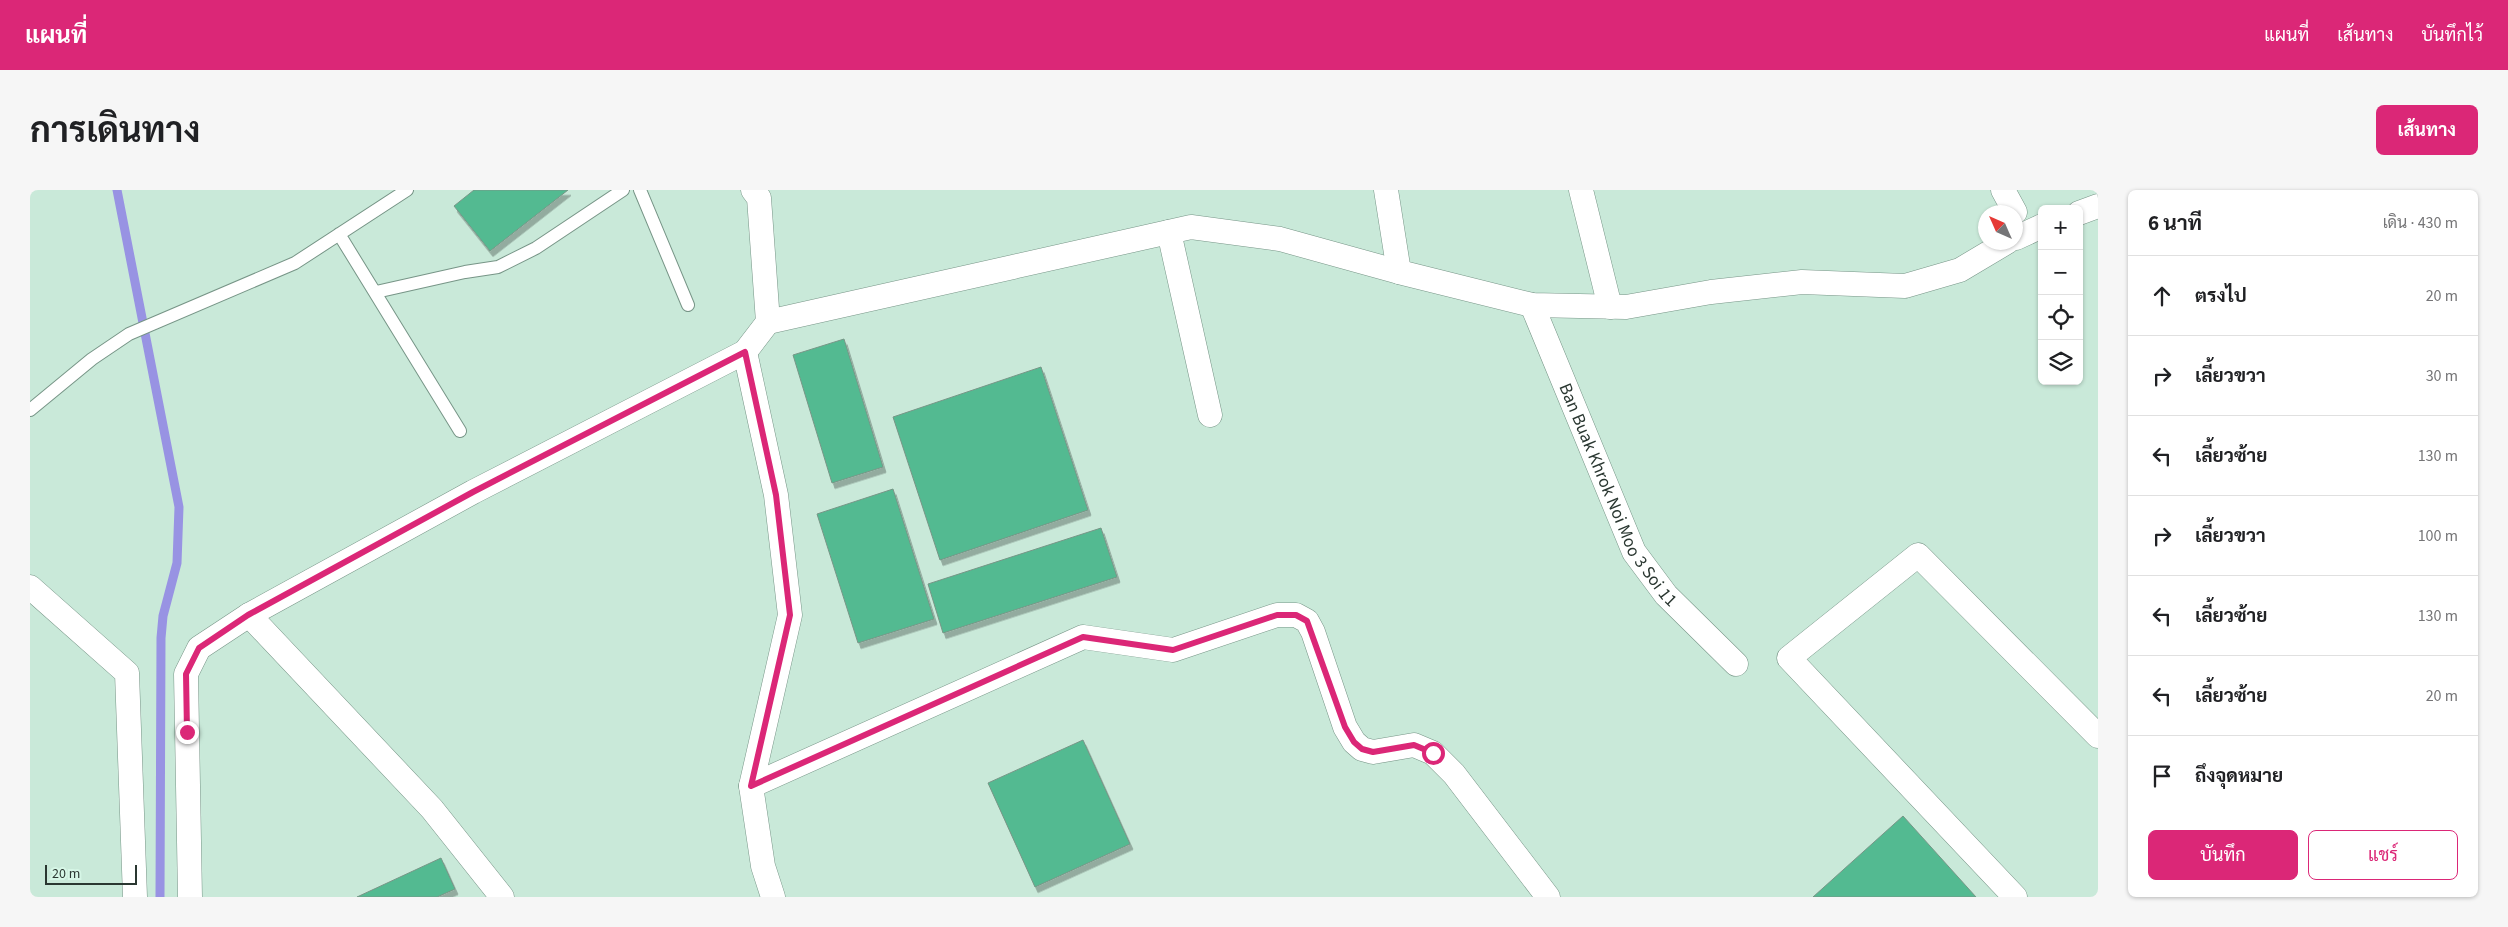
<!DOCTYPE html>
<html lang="th">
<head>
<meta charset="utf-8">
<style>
  :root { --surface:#fff; --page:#f6f6f6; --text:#202124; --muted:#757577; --line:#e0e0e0; --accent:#db2777 }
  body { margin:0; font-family:"Source Sans 3",Sarabun,sans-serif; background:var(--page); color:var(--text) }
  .controls { position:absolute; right:15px; top:15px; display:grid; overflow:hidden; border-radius:8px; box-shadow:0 1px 4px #0004 }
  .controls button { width:45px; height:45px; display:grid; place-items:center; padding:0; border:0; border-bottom:1px solid var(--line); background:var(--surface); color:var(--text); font:25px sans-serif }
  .compass { position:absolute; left:1948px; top:15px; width:45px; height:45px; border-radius:50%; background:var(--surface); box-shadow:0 1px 4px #0004; rotate:315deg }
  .scale { position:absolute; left:15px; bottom:12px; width:92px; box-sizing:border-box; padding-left:5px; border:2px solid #2a3731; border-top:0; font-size:14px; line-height:18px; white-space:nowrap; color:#2a3731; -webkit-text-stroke:4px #d6f6e6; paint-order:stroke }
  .stop { position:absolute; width:15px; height:15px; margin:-11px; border:4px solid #db2777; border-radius:50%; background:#fff }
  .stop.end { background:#db2777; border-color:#fff; box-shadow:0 1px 5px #0008 }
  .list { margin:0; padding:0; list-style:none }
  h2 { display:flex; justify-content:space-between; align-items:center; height:65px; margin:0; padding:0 20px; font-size:21px }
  h2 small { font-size:16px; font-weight:400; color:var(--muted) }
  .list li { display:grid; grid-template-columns:32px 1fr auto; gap:15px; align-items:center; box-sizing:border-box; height:80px; padding:0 20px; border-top:1px solid var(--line) }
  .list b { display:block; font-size:19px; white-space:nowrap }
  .list em { font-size:16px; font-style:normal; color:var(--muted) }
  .actions { display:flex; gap:10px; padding:15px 20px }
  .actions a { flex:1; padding:11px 0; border:1px solid var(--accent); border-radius:8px; text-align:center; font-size:18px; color:var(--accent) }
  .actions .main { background:var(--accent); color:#fff }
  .icon { flex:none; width:28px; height:28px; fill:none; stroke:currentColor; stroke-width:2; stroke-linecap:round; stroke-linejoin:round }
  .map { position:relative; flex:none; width:2068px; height:707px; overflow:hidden; border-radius:8px }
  header { display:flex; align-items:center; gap:30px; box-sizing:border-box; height:70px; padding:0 25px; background:var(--accent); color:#fff }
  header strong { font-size:24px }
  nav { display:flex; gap:28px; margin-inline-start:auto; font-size:18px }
  .intro { display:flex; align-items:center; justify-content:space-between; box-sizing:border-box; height:120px; padding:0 30px }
  h1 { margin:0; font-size:35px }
  .button { padding:12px 22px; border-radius:8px; background:var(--accent); color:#fff; font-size:18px; font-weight:700 }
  main { display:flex; gap:30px; padding:0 30px }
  aside { flex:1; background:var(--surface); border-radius:8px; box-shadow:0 1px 4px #0004 }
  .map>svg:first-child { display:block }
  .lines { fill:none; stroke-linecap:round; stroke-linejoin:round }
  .stream { stroke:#9893e3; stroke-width:9 }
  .building { fill:#52ba91; stroke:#789687; filter:url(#shadow) }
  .service-casing { stroke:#779587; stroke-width:14 }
  .minor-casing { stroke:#779587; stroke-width:25 }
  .service { stroke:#fff; stroke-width:12 }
  .minor { stroke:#fff; stroke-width:24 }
  .route { stroke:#db2777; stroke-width:6 }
  .labels { text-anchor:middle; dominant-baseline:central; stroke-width:5; stroke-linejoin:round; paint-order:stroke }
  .street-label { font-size:18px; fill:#2a3731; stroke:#d6f6e6 }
</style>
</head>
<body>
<header>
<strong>แผนที่</strong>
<nav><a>แผนที่</a><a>เส้นทาง</a><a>บันทึกไว้</a></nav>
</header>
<div class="intro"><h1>การเดินทาง</h1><a class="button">เส้นทาง</a></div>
<main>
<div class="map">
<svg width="2068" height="707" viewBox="0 0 2068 707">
  <defs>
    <filter id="shadow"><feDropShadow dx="3" dy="5.5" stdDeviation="0" flood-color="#0004"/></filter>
  </defs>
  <rect width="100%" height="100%" fill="#c9e9d9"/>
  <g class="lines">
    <path class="stream" d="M87 0 149 317 147 373 133 426 131 448 130 707"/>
  </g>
  <path class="building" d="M444 0H538L460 61 424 16Z
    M814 149 853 277 802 293 763 165Z
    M1011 177 1058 320 910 370 863 227Z
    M863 299 904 429 828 453 787 324Z
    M1071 338 1087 387 913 443 898 394Z
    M1053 550 1100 654 1005 697 958 593Z
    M1873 626 1946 707H1783Z
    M411 668 425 699 407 707H327Z"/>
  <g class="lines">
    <g class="service-casing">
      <path id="service" d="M610 0 658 115
        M309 44 430 241
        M346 102 435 82 468 77 506 58 593 0
        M0 220 62 169 99 144 265 73 377 0"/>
    </g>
    <g class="minor-casing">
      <g id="minor">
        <path d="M1356 0 1369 82"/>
        <path d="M1551 0 1580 117"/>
        <path d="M1973 0 1985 22"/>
        <path d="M2049 23 2068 16"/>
        <path d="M1139 42 1180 225"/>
        <path d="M1986 48 2012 36"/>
        <path id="s1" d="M1502 115 1604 362 1636 405 1706 474"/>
        <path d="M738 132 1161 37 1250 49 1369 82 1502 115 1596 117 1681 102 1772 92 1875 96 1930 80 1977 52"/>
        <path d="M715 162 746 305 760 425 721 596 733 676 743 707"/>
        <path d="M0 397 97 483 105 707"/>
        <path d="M219 425 402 619 472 707"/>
        <path d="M721 596 1053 447 1143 460 1247 425H1266L1277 431 1283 442 1315 537 1324 552 1332 559 1343 562 1384 555 1403 563 1424 584 1518 707"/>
        <path d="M160 707 156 484 169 458 219 425 443 302 715 162 738 132 729 8 723 0"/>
        <path d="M1985 707 1759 468 1888 365 2068 546"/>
      </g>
    </g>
    <use href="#service" class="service"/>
    <use href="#minor" class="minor"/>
  </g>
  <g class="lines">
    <path class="route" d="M157 542 156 484 169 458 218 425 443 302 715 162 746 305 760 425 721 596 1053 447 1143 460 1247 425H1266L1277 431 1315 537 1324 552 1332 559 1343 562 1384 555 1403 563"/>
  </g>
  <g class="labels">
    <g class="street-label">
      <text stroke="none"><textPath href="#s1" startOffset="209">Ban Buak Khrok Noi Moo 3 Soi 11</textPath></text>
    </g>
  </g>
</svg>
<div class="controls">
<button>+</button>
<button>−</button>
<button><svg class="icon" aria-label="locate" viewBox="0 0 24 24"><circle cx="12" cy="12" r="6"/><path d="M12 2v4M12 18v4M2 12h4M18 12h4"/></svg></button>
<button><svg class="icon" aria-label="layers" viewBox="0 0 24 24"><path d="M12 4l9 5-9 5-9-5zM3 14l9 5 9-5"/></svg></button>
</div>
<svg class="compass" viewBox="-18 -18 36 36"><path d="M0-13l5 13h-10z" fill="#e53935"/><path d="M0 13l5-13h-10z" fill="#757577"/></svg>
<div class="scale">20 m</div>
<div class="stop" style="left:1403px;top:563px"></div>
<div class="stop end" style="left:157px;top:542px"></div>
</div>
<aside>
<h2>6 นาที<small>เดิน · 430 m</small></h2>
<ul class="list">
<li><svg class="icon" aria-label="ahead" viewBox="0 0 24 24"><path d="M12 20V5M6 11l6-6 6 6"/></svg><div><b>ตรงไป</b></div><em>20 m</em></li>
<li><svg class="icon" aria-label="right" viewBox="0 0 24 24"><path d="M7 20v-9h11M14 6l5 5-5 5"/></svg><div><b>เลี้ยวขวา</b></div><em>30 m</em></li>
<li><svg class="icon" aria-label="left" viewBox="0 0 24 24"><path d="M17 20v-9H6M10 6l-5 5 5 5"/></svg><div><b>เลี้ยวซ้าย</b></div><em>130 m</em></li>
<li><svg class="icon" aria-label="right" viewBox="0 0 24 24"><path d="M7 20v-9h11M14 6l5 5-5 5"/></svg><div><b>เลี้ยวขวา</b></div><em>100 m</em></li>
<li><svg class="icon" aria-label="left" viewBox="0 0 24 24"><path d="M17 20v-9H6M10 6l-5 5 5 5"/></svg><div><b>เลี้ยวซ้าย</b></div><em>130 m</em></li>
<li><svg class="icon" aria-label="left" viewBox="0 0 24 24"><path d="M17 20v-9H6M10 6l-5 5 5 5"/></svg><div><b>เลี้ยวซ้าย</b></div><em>20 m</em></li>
<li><svg class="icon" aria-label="arrive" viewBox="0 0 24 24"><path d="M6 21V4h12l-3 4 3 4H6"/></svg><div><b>ถึงจุดหมาย</b></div></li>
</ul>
<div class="actions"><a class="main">บันทึก</a><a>แชร์</a></div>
</aside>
</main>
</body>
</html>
